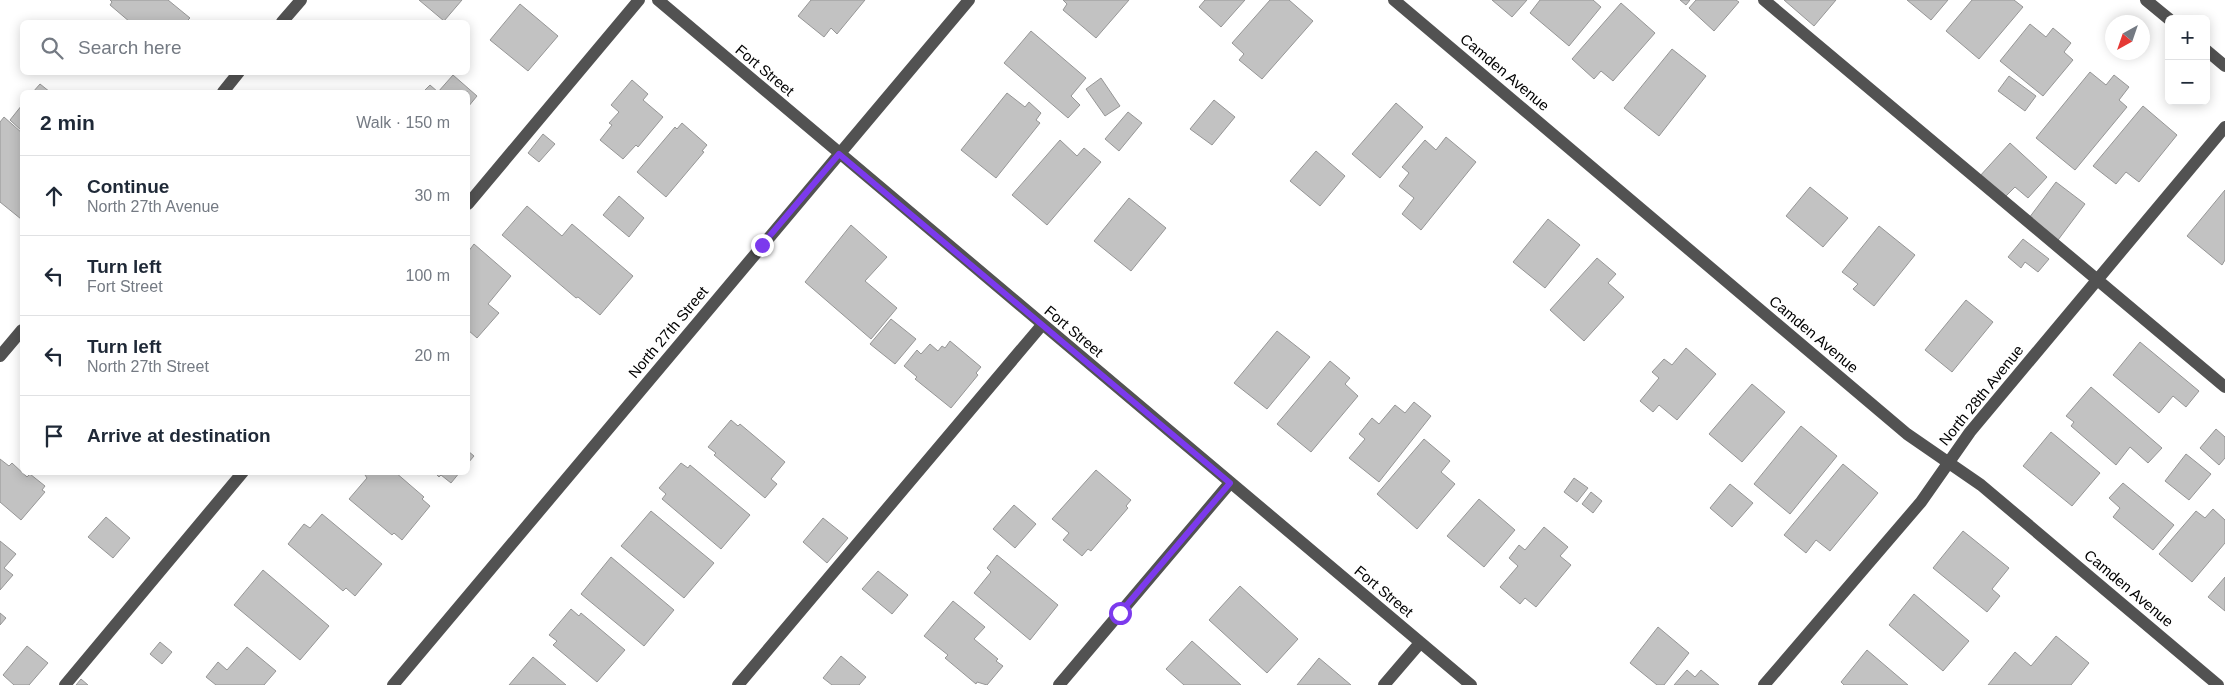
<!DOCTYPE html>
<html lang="en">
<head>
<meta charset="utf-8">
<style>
  :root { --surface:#fff; --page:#f6f6f7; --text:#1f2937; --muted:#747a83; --line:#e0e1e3 }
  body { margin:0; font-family:Arial,sans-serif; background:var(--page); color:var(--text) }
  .controls { position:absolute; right:15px; top:15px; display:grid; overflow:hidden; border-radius:8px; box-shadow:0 2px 12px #0003 }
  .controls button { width:45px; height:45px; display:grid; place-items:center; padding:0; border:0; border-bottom:1px solid var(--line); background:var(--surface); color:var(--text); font:25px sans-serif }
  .compass { position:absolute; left:2105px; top:15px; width:45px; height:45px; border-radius:50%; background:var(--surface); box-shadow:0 2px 12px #0003; rotate:220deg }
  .stop { position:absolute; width:15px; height:15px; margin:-11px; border:4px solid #7c3aed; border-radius:50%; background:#fff }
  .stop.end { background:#7c3aed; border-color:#fff; box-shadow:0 1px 5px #0008 }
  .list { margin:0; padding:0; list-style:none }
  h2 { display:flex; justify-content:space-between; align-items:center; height:65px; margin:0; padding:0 20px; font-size:21px }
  h2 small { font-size:16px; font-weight:400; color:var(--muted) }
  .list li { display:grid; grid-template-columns:32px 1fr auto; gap:15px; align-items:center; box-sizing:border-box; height:80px; padding:0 20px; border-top:1px solid var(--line) }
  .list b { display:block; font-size:19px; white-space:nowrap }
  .list p { margin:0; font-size:16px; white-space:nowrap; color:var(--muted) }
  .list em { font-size:16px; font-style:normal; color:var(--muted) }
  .icon { flex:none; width:28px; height:28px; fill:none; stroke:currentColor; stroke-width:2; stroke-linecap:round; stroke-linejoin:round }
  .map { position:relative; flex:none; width:2225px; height:685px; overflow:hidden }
  .search { position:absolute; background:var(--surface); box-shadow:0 2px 12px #0003; left:20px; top:20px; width:450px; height:55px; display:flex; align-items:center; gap:12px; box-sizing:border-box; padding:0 18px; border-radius:8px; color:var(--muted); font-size:19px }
  .panel { position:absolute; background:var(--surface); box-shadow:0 2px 12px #0003; left:20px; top:90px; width:450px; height:385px; border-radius:8px }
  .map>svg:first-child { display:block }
  .building { fill:#c2c2c2; stroke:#969696 }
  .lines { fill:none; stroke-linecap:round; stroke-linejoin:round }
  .minor { stroke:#525252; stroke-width:12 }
  .route { stroke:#7c3aed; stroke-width:6 }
  .labels { text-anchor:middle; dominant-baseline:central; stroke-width:5; stroke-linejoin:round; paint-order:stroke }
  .street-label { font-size:15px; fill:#000; stroke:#fff }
</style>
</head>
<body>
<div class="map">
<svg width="2225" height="685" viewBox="0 0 2225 685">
  <rect width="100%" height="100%" fill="#fff"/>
  <path class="building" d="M110 0H168L190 18 186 22H130L110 5 112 2Z
    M419 0H462L444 21Z
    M811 0H865L837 34 831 28 824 37 798 16Z
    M1063 0H1129L1096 38 1063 10 1067 4Z
    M1205 0H1245L1221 27 1199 7Z
    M1270 0H1289L1313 21 1262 79 1239 60 1244 54 1232 43Z
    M1492 0H1527L1512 17Z
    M1540 0H1593L1601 7 1569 46 1530 13Z
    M1680 0H1690L1686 5Z
    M1696 0H1736L1739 2 1714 31 1689 8Z
    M1784 0H1836L1814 26Z
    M1907 0H1948L1931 20Z
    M1972 0H2014L2023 7 1979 59 1946 31Z
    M1621 3 1655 33 1613 81 1601 71 1594 79 1572 59Z
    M520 4 558 36 528 71 490 40Z
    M2030 24 2046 37 2053 28 2071 43 2064 52 2073 60 2043 96 2000 61Z
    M1031 31 1086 78 1071 96 1080 105 1068 118 1004 63Z
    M1672 49 1706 76 1659 136 1624 108Z
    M2090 72 2106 85 2114 75 2129 87 2119 100 2127 107 2075 170 2036 138Z
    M453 75 477 96 468 107V92H423L430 85 438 92Z
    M2009 76 2036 96 2025 111 1998 91Z
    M1101 78 1120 106 1105 116 1086 89Z
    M632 80 648 94 643 100 663 117 638 147 636 145 623 159 600 140 612 125 609 123 619 112 611 105Z
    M40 84 50 92H33Z
    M1007 93 1025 107 1029 102 1041 113 1036 120 1040 123 996 178 961 150Z
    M1214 100 1235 117 1212 145 1190 129Z
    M1396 103 1423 127 1380 178 1352 154Z
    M22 105V131L10 120Z
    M2143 106 2177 135 2139 182 2126 172 2116 184 2093 166Z
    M1128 112 1142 123 1119 151 1105 139Z
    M4 117 22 133V217L21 219 0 202V122Z
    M682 123 707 145 702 151 704 152 666 197 637 172 675 127 677 129Z
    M543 134 555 144 539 162 528 153Z
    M1446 137 1476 162 1421 230 1402 214 1414 198 1399 186 1409 173 1402 167 1425 140 1436 150Z
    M1060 140 1077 156 1084 148 1101 162 1047 225 1012 195Z
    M2010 143 2047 177 2028 198 2015 187 2003 199 1979 177Z
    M1316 151 1345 176 1320 206 1290 181Z
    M2056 182 2085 204 2058 240 2029 218Z
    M1810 187 1848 218 1823 247 1786 216Z
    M2225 190V260L2222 265 2187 236Z
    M619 196 644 218 629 237 603 215Z
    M1129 198 1166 228 1131 271 1094 241Z
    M527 206 562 236 572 224 633 276 600 315 578 297 576 298 502 235Z
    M1548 219 1580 245 1545 288 1513 262Z
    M851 225 887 257 865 281 897 308 871 339 805 282Z
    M1879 226 1915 255 1874 306 1853 289 1858 284 1842 272Z
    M2023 239 2049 259 2038 272 2025 262 2021 268 2008 257Z
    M474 244 511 276 488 304 499 313 477 338 468 330V252Z
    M1597 258 1616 274 1608 283 1624 297 1584 341 1550 310Z
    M1966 300 1993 322 1952 372 1925 350Z
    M891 319 916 339 895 364 870 344Z
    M1277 331 1310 357 1267 409 1234 383Z
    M950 341 981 367 976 373 978 375 951 408 915 379 917 377 904 366 917 350 921 354 930 344 938 351 942 346 945 348Z
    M2140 342 2199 391 2186 407 2173 396 2159 413 2113 375Z
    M1686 348 1716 374 1677 420 1659 405 1653 412 1640 401 1659 378 1652 372 1664 359 1672 365Z
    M1330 361 1350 378 1345 384 1358 396 1311 452 1277 424Z
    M1752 384 1785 412 1742 462 1709 434Z
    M2091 387 2162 448 2148 463 2130 447 2116 465 2071 426 2074 422 2066 416Z
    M1414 402 1431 416 1379 482 1349 458 1365 439 1359 434 1372 418 1379 424 1395 405 1405 413Z
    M731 420 738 426 740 424 785 462 771 479 777 484 765 498 714 455 716 453 708 447Z
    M1801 426 1837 456 1790 514 1754 484Z
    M2216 429 2225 437V458L2219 465 2200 448Z
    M2051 432 2100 473 2072 506 2023 466Z
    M1424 439 1450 461 1441 472 1455 484 1417 529 1377 494Z
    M468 451 474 456 468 463Z
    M2186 454 2211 474 2189 500 2165 481Z
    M0 459 9 466 12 463 27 477 30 474 45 486 42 490 45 492 21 520 0 502Z
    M681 463 688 468 690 465 750 515 721 549 662 499 666 494 659 488Z
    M1843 464 1878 493 1830 551 1816 540 1806 553 1784 535Z
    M1096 470 1131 500 1126 506 1128 508 1091 551 1088 549 1082 556 1063 540 1069 533 1052 519Z
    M363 472H395L424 497 422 499 430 506 402 540 394 533 392 535 349 499 367 478Z
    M434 472H460L451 483 441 475 439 477Z
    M1574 478 1588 488 1577 502 1564 492Z
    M2123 483 2174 525 2153 550 2113 517 2120 508 2109 498Z
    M1730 484 1753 503 1732 527 1710 508Z
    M1591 492 1602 501 1593 513 1582 504Z
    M1479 499 1515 530 1484 567 1447 536Z
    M1014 505 1036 524 1015 548 993 529Z
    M2213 509 2225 520V543L2192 582 2159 554 2196 511 2205 518Z
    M651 511 714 563 684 598 621 546Z
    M322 514 382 564 355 596 346 588 343 591 288 544 304 524 310 528Z
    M106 517 130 538 113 558 88 537Z
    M823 518 848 538 827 563 803 542Z
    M1544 527 1568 547 1560 556 1571 565 1536 607 1525 598 1520 604 1500 587 1518 566 1509 558 1519 545 1525 550Z
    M1963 531 2009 568 1992 589 2000 596 1987 612 1933 568Z
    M0 541 16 554 4 568 13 575 0 590Z
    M997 555 1058 605 1030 640 974 593 991 572 987 568Z
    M611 557 674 610 644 646 581 594Z
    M263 570 329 626 300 660 234 605Z
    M878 571 908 595 892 614 862 589Z
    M2225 577V611L2208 597Z
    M1240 586 1298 639 1267 673 1209 620Z
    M1914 594 1969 641 1943 671 1889 625Z
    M953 601 985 627 974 639 998 659 996 661 1003 666 987 685 977 682 976 684 945 658 948 655 924 636Z
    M571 609 579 616 581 613 625 650 597 682 553 645 557 641 549 635Z
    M0 613 6 618 0 625Z
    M1658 627 1689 653 1664 685H1657L1630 663Z
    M2056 636 2089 663 2071 685H1988L2015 652 2031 666Z
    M1192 641 1241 685H1184L1166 669Z
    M160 642 172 652 162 664 150 654Z
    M27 646 48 663 29 685H14L3 675Z
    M247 647 276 671 264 685H216L206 677 218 662 227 670Z
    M1867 650 1908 685H1844L1841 682Z
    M841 656 866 677 859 685H832L823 678Z
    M533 657 566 685H509Z
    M1319 658 1351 685H1297Z
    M1687 670 1695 677 1701 670 1719 685H1674Z
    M81 679 88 685H76Z"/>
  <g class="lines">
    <path class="minor" d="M658 0 1471 685
      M1394 0 1907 434 1981 485 2218 685
      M1764 0 2225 387
      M2146 0 2169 19
      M282 22 301 0
      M2206 50 2225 66
      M223 92 239 72
      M468 204 639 0
      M0 356 22 330
      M65 685 243 472
      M393 685 969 0
      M738 685 1042 325
      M1059 685 1230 483
      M1384 685 1420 643
      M1764 685 1921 502 1970 432 2225 127"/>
  </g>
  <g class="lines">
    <path class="route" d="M762 245 839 154 1230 483 1120 613"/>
  </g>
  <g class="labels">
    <g class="street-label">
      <text transform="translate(765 70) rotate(40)">Fort Street</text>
      <text transform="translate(1505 72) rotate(40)">Camden Avenue</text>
      <text transform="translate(1074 331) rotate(40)">Fort Street</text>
      <text transform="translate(668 332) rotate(-50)">North 27th Street</text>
      <text transform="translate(1814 334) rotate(40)">Camden Avenue</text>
      <text transform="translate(1981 395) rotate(-51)">North 28th Avenue</text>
      <text transform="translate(2129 588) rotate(40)">Camden Avenue</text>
      <text transform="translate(1384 591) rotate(40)">Fort Street</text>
    </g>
  </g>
</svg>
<div class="controls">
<button>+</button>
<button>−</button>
</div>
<svg class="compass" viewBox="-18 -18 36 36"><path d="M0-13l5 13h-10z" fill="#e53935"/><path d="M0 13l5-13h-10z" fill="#747a83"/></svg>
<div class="stop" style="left:1120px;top:613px"></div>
<div class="stop end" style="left:762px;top:245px"></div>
<div class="search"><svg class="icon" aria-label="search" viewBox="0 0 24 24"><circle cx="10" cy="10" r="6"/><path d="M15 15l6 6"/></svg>Search here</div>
<section class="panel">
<h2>2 min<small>Walk · 150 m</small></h2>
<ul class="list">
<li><svg class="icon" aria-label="ahead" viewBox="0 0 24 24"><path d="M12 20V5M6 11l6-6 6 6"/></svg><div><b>Continue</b><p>North 27th Avenue</p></div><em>30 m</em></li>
<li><svg class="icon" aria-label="left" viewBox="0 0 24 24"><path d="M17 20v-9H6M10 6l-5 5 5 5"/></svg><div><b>Turn left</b><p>Fort Street</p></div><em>100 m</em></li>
<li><svg class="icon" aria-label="left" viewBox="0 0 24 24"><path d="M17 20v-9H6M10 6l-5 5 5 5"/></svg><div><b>Turn left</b><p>North 27th Street</p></div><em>20 m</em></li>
<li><svg class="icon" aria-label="arrive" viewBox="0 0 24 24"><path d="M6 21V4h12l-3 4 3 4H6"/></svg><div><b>Arrive at destination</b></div></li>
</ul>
</section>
</div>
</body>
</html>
